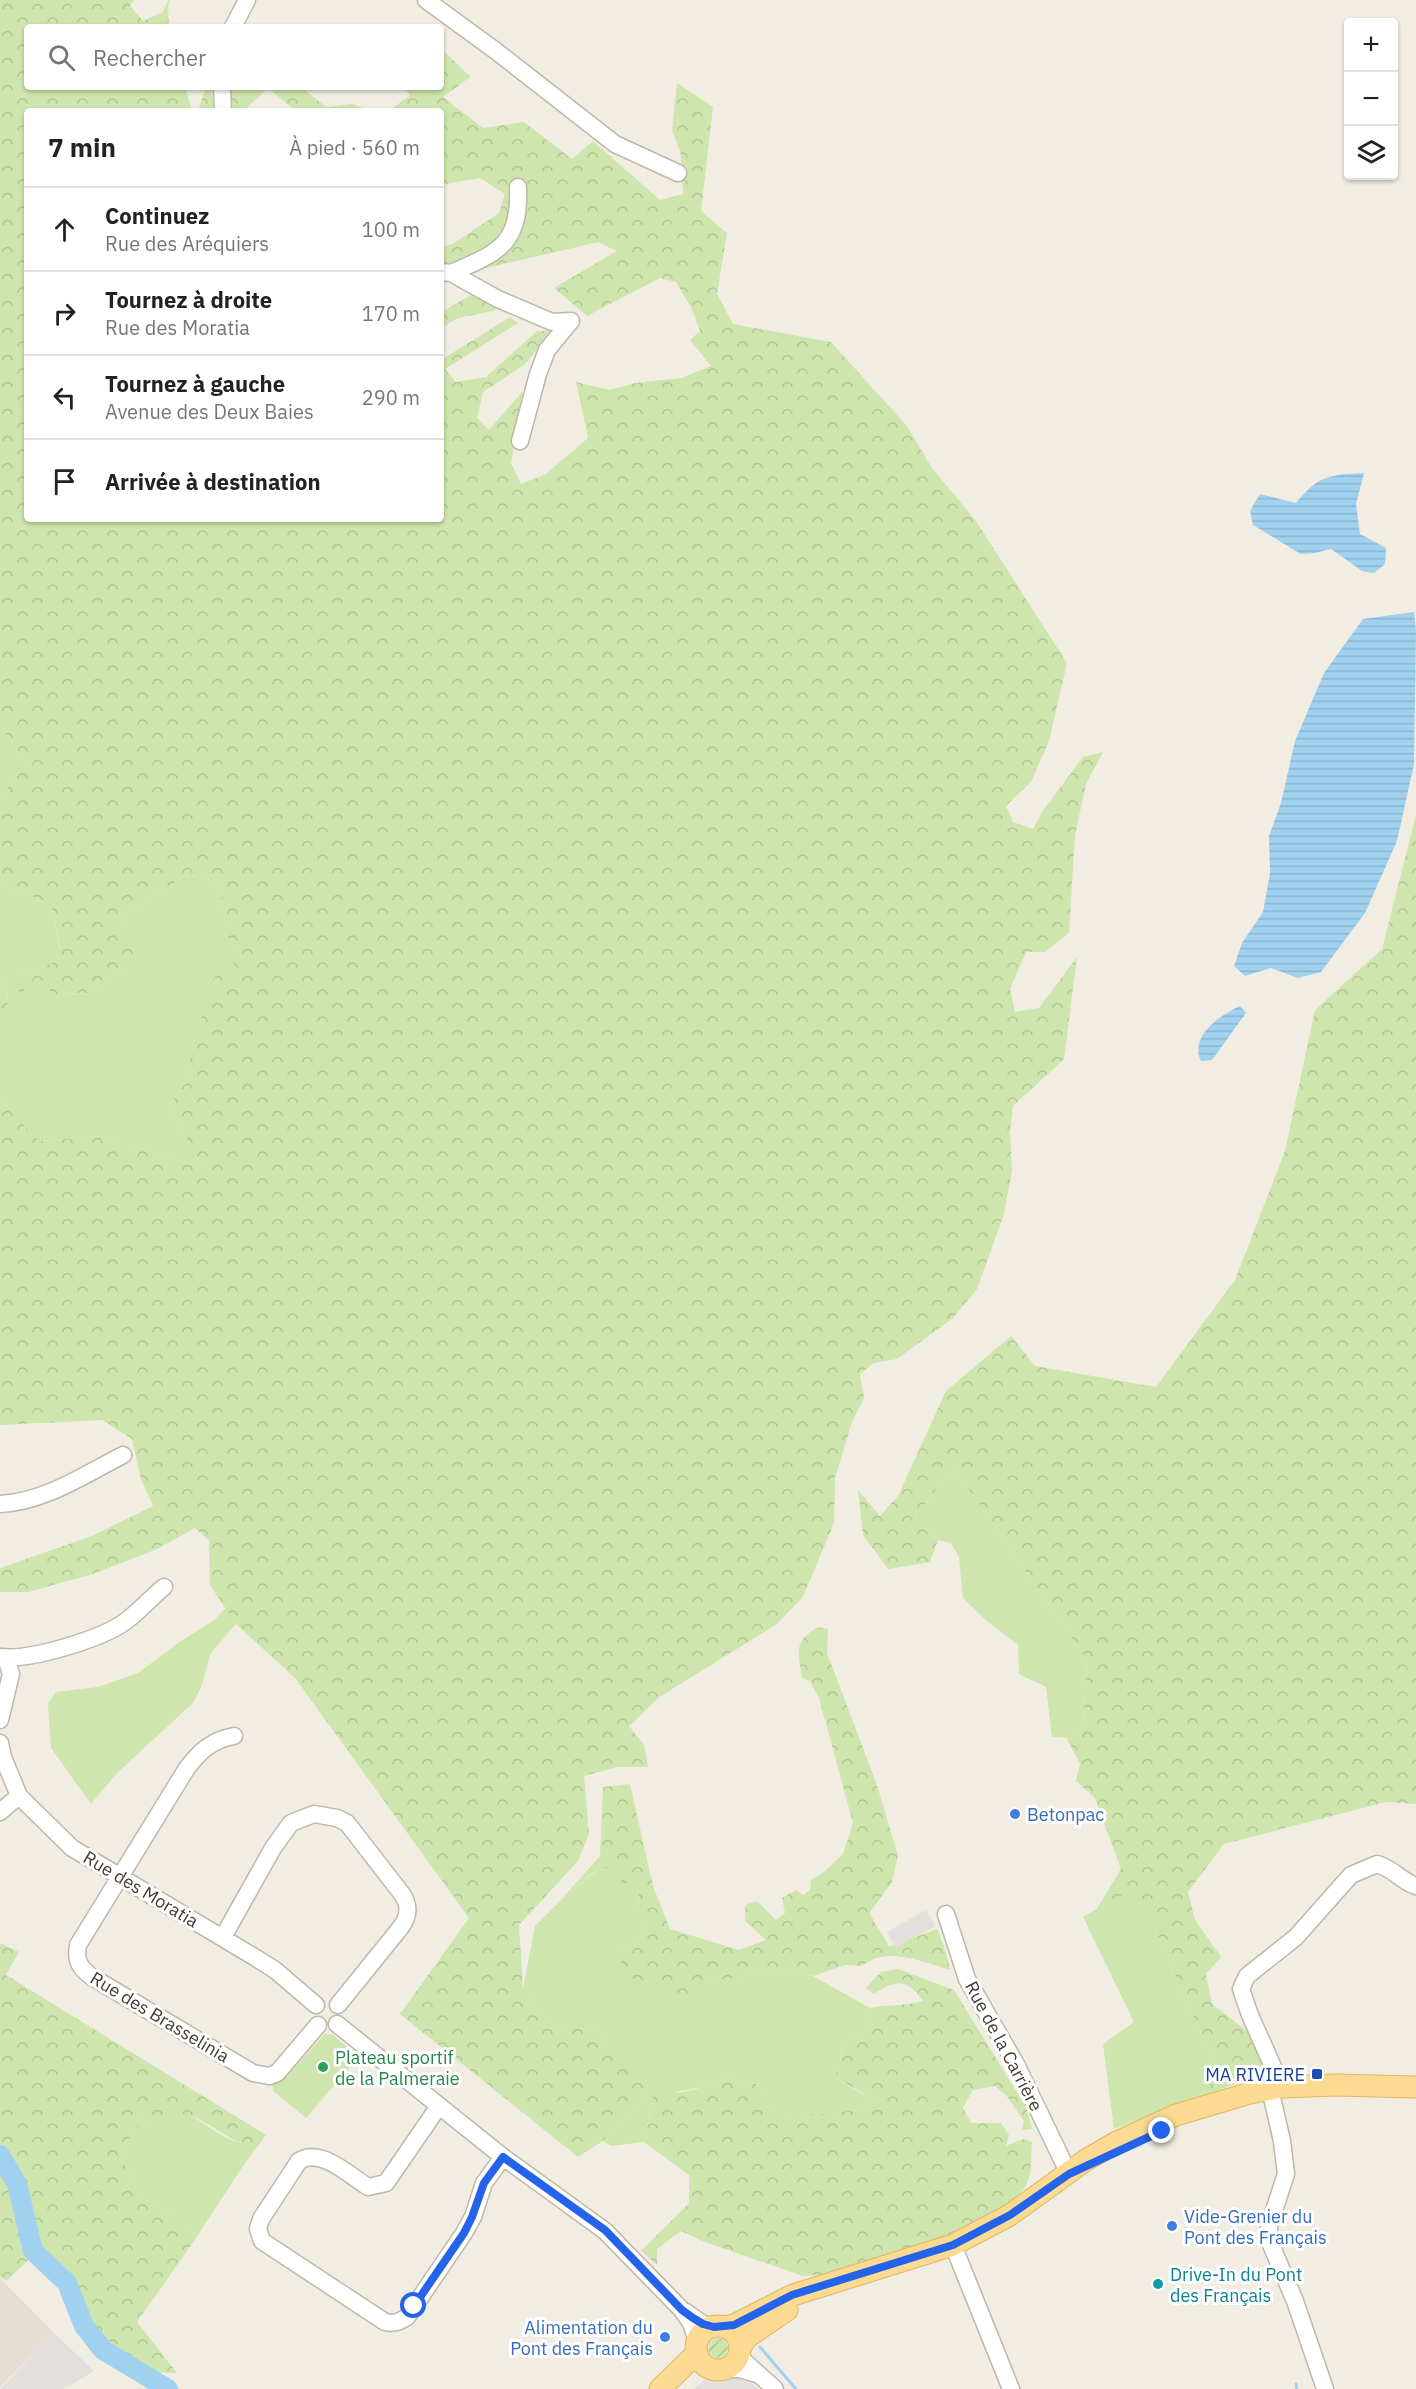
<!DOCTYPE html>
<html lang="fr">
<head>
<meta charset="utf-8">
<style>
  :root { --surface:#fff; --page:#f2f2f2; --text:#222; --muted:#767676; --line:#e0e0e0 }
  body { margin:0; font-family:"IBM Plex Sans",sans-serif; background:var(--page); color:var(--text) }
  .controls { position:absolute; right:18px; top:18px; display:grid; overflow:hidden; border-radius:6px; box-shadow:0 2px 4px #0004 }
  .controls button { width:54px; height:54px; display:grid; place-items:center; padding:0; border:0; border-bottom:2px solid var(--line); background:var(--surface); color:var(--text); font:30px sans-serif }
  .stop { position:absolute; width:18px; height:18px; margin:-14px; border:4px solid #2563eb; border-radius:50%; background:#fff }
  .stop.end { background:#2563eb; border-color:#fff; box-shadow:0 2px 6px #0008 }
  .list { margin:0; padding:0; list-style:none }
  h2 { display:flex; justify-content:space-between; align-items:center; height:78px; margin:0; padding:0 24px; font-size:26px }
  h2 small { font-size:20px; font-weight:400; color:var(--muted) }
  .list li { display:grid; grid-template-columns:39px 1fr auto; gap:18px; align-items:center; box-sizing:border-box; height:84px; padding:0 24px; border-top:2px solid var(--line) }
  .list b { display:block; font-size:22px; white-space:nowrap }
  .list p { margin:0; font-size:20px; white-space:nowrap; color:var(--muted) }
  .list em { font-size:20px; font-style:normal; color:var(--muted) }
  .icon { flex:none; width:33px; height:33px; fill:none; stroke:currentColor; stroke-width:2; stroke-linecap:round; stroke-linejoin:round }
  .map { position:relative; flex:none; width:1416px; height:2389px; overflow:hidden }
  .search { position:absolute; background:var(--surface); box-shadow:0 2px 4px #0004; left:24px; top:24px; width:420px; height:66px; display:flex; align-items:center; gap:15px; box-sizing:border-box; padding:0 21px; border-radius:6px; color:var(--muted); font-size:22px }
  .panel { position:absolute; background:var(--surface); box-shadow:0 2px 4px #0004; left:24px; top:108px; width:420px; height:414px; border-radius:6px }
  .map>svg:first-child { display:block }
  .residential { fill:#e5ded2 }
  .grass { fill:#cee5ad }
  .forest { fill:url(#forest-crowns) }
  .garden { fill:url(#garden-furrows) }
  .parking { fill:#e2dfdc }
  .water { fill:url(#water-rules) }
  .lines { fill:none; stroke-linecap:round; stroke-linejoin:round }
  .stream { stroke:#a0d1ee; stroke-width:3 }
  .river { stroke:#a0d1ee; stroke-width:20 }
  .minor-casing { stroke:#bfb7a9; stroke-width:19 }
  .major-casing { stroke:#e0b663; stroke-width:23 }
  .minor { stroke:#fff; stroke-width:16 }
  .major { stroke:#fbda92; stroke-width:21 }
  .route { stroke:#2563eb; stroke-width:8 }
  .shop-dot { fill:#3f7fe0; stroke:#fff; stroke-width:2 }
  .leisure-dot { fill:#2e9e5b; stroke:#fff; stroke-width:2 }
  .transit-dot { fill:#1a4fb4; stroke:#fff; stroke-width:2 }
  .culture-dot { fill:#0f9aa8; stroke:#fff; stroke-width:2 }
  .labels { text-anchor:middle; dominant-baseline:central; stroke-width:6; stroke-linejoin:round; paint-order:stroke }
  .shop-label { font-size:18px; fill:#366cbe; stroke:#fff; text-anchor:start }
  .street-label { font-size:18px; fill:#433c34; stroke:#fff }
  .leisure-label { font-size:18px; fill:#27864d; stroke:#fff; text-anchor:start }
  .transit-label { font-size:18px; fill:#164399; stroke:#fff; text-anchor:end }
  .culture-label { font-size:18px; fill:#0d838f; stroke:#fff; text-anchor:start }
</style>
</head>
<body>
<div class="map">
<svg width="1416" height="2389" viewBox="0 0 1416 2389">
  <defs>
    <pattern id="forest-crowns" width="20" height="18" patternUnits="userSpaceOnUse" patternTransform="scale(1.5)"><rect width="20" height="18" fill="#cee5ad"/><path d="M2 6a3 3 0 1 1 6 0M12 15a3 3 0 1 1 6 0" fill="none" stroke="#b2c595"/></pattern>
    <pattern id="garden-furrows" width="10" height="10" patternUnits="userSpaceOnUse" patternTransform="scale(1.5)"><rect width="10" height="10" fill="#cee5ad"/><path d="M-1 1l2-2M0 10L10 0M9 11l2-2" fill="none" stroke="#b2c595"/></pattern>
    <pattern id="water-rules" width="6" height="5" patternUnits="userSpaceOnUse" patternTransform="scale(1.5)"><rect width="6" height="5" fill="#a0d1ee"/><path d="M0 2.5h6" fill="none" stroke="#8bb4cd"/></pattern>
  </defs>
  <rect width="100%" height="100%" fill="#f1ede3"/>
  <path class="residential" d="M0 2278 54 2333 0 2387Z"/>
  <path class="grass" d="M0 725 26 762 0 799Z
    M187 875 219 882 227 936 242 957 195 1037 185 1083 169 1106 202 1167 101 1136 38 1141 0 1100V1011H7L8 987 0 981V884L29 894 52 908 61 957 51 964 14 978 45 985 52 994 91 993 125 967 115 958 133 954 120 921 151 897Z
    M953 1467 1087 1660 1083 1725 1075 1738 1052 1737 1046 1687 1019 1674 1018 1645 988 1622 963 1598 959 1557 951 1543 938 1540 913 1520Z
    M226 1608 236 1624 210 1654 202 1685 193 1703 117 1773 91 1804 51 1748 48 1704 56 1692 98 1687 138 1673 181 1641 213 1621Z
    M617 1864 639 1885 638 1916 652 1930 620 1952 700 1981 738 1978 768 1971 813 1976 870 2008 869 2031 842 2044 840 2064 835 2077 855 2090 883 2105 828 2114H807L798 2123 773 2109 757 2084 724 2078 709 2086 653 2096 644 2142 611 2146 603 2141 643 2099 649 2080 608 2053 600 2029 572 2028 552 2024 523 1989 535 1926 559 1902 596 1871Z
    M1137 1886 1184 1997 1220 2071 1198 2097 1114 2129 1103 2044 1134 2022 1083 1917Z
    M325 2034H332L359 2057 306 2118 273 2091 272 2082 287 2076Z
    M141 2113 146 2122 176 2113H187L226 2138 243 2144V2166L196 2238 177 2215 137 2196 132 2173 120 2160 122 2147 138 2129Z"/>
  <path class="forest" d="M0 0H134L130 6 143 21 163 12 168 0H170L168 8 169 27H27V87H185L192 111H27V519H441V360L510 317 518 323 445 369 456 382 486 377 537 331H553L524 365 483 392 477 418 489 430 523 391 511 463 521 484 546 474 588 438 576 382 610 390 635 383 681 378 711 366 690 340 700 331 691 307 676 282 660 278 587 316 554 288 617 251 598 242 470 272 441 265V248L454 243 499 213 505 194 480 178 441 185V111H389L410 95 403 87H441V48L470 77 443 97 483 128 524 122 572 159 593 141 660 200 683 194 681 155 672 130 677 83 713 107 701 211 727 233 717 294 733 324 831 342 907 426 932 468 976 521 1067 663 1049 741 1031 782 1006 806 1013 822 1033 829 1042 812 1083 757 1103 752 1086 784 1075 835 1069 933 1045 952H1026L1010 989 1015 1012 1039 1008 1077 957 1064 1059 1013 1106 1010 1132 1012 1171 1004 1214 977 1289 953 1318 897 1359 874 1363 860 1374 864 1398 852 1422 835 1478 834 1523 803 1597 777 1624 661 1696 629 1726 644 1745 648 1767H617L584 1776 589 1834 578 1861 519 1925 523 1989 552 2024 572 2028 600 2029 608 2053 625 2056 649 2080 643 2099 603 2141 578 2157 400 2014 469 1918 295 1678 236 1624 210 1585 209 1540 195 1528 157 1549 96 1573 28 1592H0V1568L92 1536 153 1506 141 1479 132 1439 102 1420 0 1425V1100L39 1141 101 1136 202 1167 169 1106 185 1083 195 1037 214 978 242 957 227 936 219 882 187 875 151 897 120 921 134 955 115 958 126 966 91 993 52 994 45 985 19 992 14 978 51 964 61 957 55 955 60 949 52 908 29 894 0 884V799L26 762 0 725Z
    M206 87H210L218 111H198Z
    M230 87H301L326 107 352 104 372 111H296L268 88 243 111H233Z
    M473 294 497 310 458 318 441 328V312Z
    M1416 815V1804L1386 1802 1224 1844 1188 1892 1195 1920 1221 1957 1206 1974 1212 2004 1251 2034 1269 2072 1198 2097 1220 2071 1184 1997 1137 1887 1096 1910 1121 1869 1095 1798 1076 1781 1080 1764 1066 1737 1075 1738 1083 1725 1087 1660 953 1467 913 1520 938 1540 930 1562 888 1569 863 1535 858 1490 880 1516 898 1496 946 1391 1011 1336 1035 1366 1156 1387 1235 1280 1285 1151 1315 1010 1382 949Z
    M0 981 8 987 7 1011H0Z
    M818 1627 828 1629 827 1653 877 1785 898 1856 892 1882 870 1912C874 1925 883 1933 889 1947L937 1929 945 1949 950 1970C923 1962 886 1945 862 1966L845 1965 813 1976 768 1971 738 1978 700 1981V1992L682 1998 639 1984 622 1969 620 1952 652 1930 638 1916 639 1885 622 1883 617 1865 595 1871 559 1902 600 1856 603 1787 630 1784 653 1886 670 1929 739 1950 766 1940 745 1921V1905L757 1901 776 1920 785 1913 782 1898 796 1890 803 1895 810 1890 811 1880 823 1873 843 1854 853 1823 819 1698 810 1681 802 1678C798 1653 793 1641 818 1627Z
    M0 1943 19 1952 6 1975 266 2135 243 2166V2144C220 2135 199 2113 176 2113L164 2130 151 2128 141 2114 138 2129 122 2147 120 2160 132 2173 137 2196 177 2215 196 2238 137 2322 177 2373 153 2372 106 2345 86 2316 69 2279 40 2249 6 2281 0 2276Z
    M898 1969 954 1990 1026 2107 1032 2129 1022 2130 1024 2121 1006 2095 995 2086 973 2090 963 2108 971 2123H1001L1009 2135 1006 2146 1023 2139 1032 2142C1031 2154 1032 2172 1027 2183 1012 2222 844 2277 803 2276L702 2241 681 2231 657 2249V2265L641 2251 689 2203V2175L644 2142 653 2096 661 2089 678 2093 709 2086 724 2078 757 2084 773 2109 798 2123 807 2114H828L882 2105 835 2077 840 2064 842 2044 869 2031 870 2008C887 2005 906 2006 923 2001 907 1978 895 1980 874 1994L866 1988 881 1972Z"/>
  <path class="garden" d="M708 2348a10 10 0 1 1 20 0a10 10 0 1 1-20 0Z"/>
  <path class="parking" d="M926 1910 935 1926 896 1948 887 1932Z
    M54 2333 94 2371 64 2389H0Z
    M733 2375 748 2379 758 2389H693L706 2379Z"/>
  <path class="water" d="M1364 473 1356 504 1360 534 1386 548 1385 564 1374 573 1362 571 1331 549 1315 553 1301 554 1253 525 1250 511 1260 494 1296 503C1319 475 1329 475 1364 473Z
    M1414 612 1416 630 1414 764 1397 841 1365 913 1321 972 1298 978 1271 968 1245 976 1234 966 1242 943 1263 912 1270 873 1269 836 1281 803 1295 741 1324 673 1363 619Z
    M1240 1006 1246 1013 1212 1060 1201 1061C1189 1036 1220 1015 1240 1006Z"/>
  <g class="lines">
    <path class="stream" d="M760 2347 796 2389
      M1296 2384 1297 2389"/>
    <path class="river" d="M0 2155 17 2184 33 2251 67 2283 84 2326 103 2350 168 2389"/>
    <g class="minor-casing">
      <path id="minor" d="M426 0 496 51 615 144 678 173
        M233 27 247 0
        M222 87 223 111
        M441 272 451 273 498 299 552 322 571 321 547 350 538 374 520 441
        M451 273C500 252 520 244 518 187
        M0 1504C44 1502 84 1475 123 1455
        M0 1657C29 1661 102 1639 126 1621 139 1611 151 1598 164 1587
        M0 1720 11 1674 6 1658
        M234 1736C212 1740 200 1751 187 1768L78 1945C75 1961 80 1968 92 1977L253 2073 269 2076 277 2073 318 2025
        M0 1743 3 1757 19 1796 72 1848 256 1958 275 1970 316 2005
        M0 1812 19 1796
        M946 1914 967 1979 1017 2066 1069 2174
        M223 1937 273 1848 291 1823 314 1814 337 1818 347 1823 402 1894C410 1906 409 1916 401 1927L338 2005
        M337 2024 503 2157 605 2231 682 2310 691 2323 697 2341
        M1282 2087 1250 2015 1241 1989 1247 1976 1296 1937 1351 1875 1377 1864C1396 1870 1399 1880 1416 1886
        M1270 2089 1282 2141 1286 2174 1269 2226V2240L1295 2301 1325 2389
        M439 2106 386 2183 368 2187C349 2175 320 2147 299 2161L261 2219 258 2229 262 2241 385 2322C394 2324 399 2322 407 2317L464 2233 473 2217 484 2183 503 2157
        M953 2245 1011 2389
        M686 2312 703 2324 714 2327
        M739 2354 745 2362 775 2389
        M725 2369H740L757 2374"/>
    </g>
    <g class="major-casing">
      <path id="major" d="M696 2348a22 22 0 1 1 44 0a22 22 0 1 1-44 0Z
        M723 2327 734 2325 793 2295 953 2245 1010 2215 1086 2160 1115 2143 1176 2115 1250 2093 1282 2087 1336 2085 1416 2087
        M740 2348 746 2338 787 2310
        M660 2389 697 2353"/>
    </g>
    <use href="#minor" class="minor"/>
    <use href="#major" class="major"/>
  </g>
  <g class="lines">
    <path class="route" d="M414 2306 464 2233 472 2217 484 2183 503 2157 605 2230 682 2310 693 2318 703 2324 714 2327 734 2325 792 2295 953 2245 1010 2215 1069 2174 1162 2131"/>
  </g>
  <g class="shop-dot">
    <circle cx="1015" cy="1814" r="6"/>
    <circle cx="1172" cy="2226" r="6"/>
    <circle cx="665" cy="2337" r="6"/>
  </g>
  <circle class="leisure-dot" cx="323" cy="2067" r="6"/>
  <rect class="transit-dot" x="1311" y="2068" width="12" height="12" rx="3"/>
  <circle class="culture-dot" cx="1158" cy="2284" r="6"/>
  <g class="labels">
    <g class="shop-label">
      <text x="1027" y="1814">Betonpac</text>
      <text x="1184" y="2216">Vide-Grenier du<tspan x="1184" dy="21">Pont des Français</tspan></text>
      <text x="653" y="2327" text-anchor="end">Alimentation du<tspan x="653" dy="21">Pont des Français</tspan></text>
    </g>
    <g class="street-label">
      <text transform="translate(141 1889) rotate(31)">Rue des Moratia</text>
      <text transform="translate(160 2017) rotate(31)">Rue des Brasselinia</text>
      <text transform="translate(1004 2046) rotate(62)">Rue de la Carrière</text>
    </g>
    <g class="leisure-label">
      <text x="335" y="2057">Plateau sportif<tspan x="335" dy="21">de la Palmeraie</tspan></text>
    </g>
    <g class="transit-label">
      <text x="1305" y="2074">MA RIVIERE</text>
    </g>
    <g class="culture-label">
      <text x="1170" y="2274">Drive-In du Pont<tspan x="1170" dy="21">des Français</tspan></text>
    </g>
  </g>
</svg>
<div class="controls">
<button>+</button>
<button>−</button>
<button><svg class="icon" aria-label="layers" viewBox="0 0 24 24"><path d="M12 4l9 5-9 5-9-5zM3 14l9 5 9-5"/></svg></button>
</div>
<div class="stop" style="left:414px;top:2306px"></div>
<div class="stop end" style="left:1162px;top:2131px"></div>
<div class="search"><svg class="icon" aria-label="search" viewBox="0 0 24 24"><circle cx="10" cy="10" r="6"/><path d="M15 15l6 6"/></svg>Rechercher</div>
<section class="panel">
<h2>7 min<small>À pied · 560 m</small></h2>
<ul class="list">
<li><svg class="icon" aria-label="ahead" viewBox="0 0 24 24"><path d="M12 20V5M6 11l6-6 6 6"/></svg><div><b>Continuez</b><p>Rue des Aréquiers</p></div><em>100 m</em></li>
<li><svg class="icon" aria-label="right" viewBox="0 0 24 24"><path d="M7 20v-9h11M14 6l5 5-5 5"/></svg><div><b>Tournez à droite</b><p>Rue des Moratia</p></div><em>170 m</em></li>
<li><svg class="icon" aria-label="left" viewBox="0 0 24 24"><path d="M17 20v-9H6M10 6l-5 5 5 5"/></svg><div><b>Tournez à gauche</b><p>Avenue des Deux Baies</p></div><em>290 m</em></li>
<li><svg class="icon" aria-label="arrive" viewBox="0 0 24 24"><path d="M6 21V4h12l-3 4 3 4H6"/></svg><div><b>Arrivée à destination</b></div></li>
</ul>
</section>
</div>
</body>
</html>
